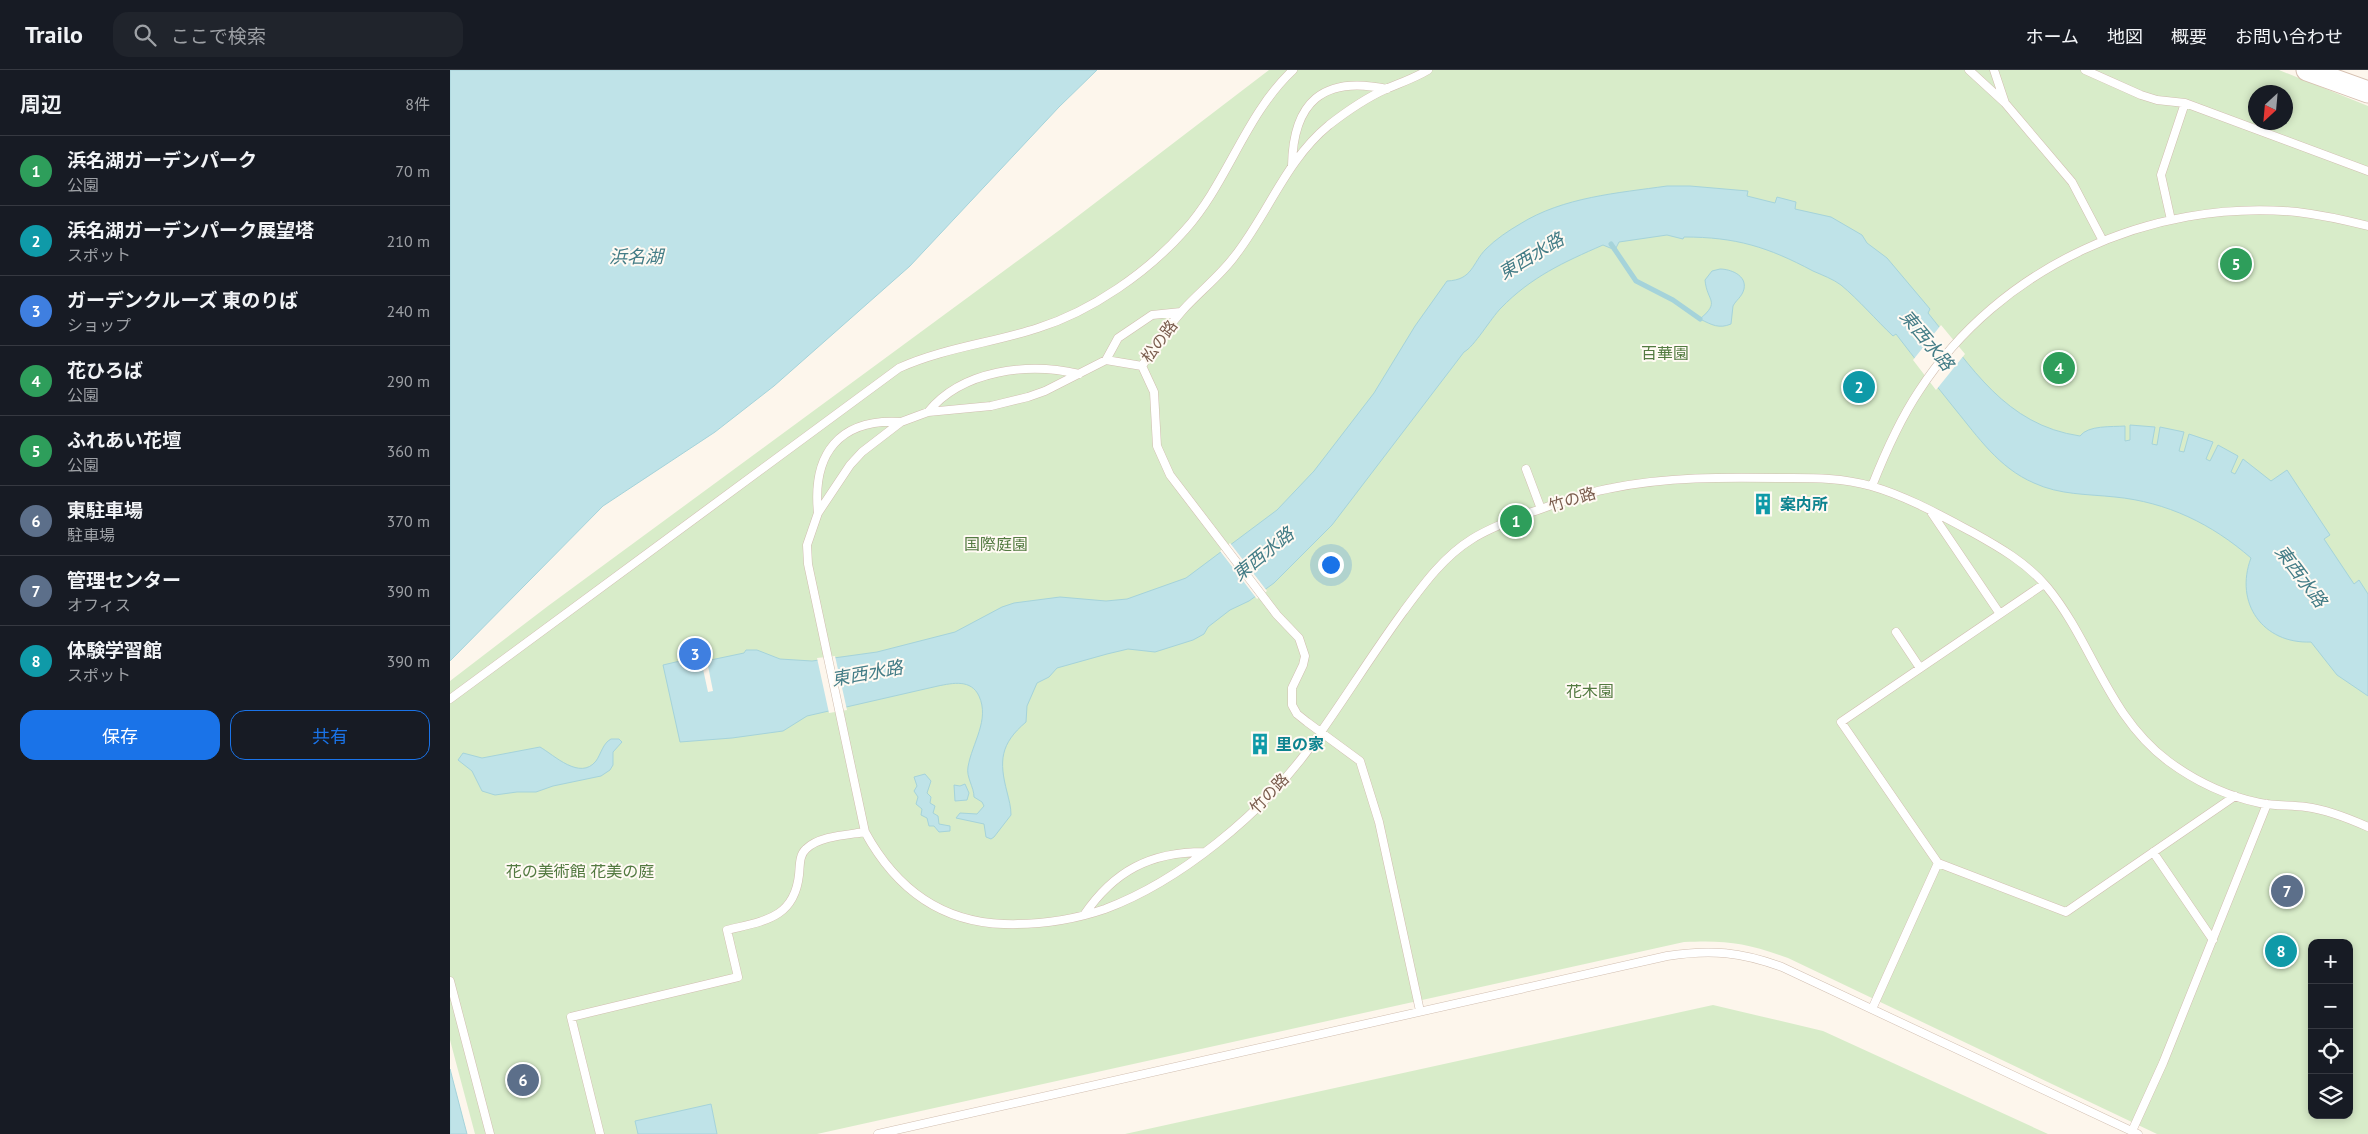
<!DOCTYPE html>
<html lang="ja">
<head>
<meta charset="utf-8">
<style>
  :root { --surface:#171b24; --page:#20242c; --text:#f1f3f6; --muted:#9ea1a6; --line:#363941; --accent:#1a73e8 }
  body { margin:0; font-family:"PT Sans","Noto Sans JP",sans-serif; background:var(--page); color:var(--text) }
  .controls { position:absolute; right:15px; bottom:15px; display:grid; overflow:hidden; border-radius:10px; box-shadow:0 2px 8px #0003 }
  .controls button { width:45px; height:45px; display:grid; place-items:center; padding:0; border:0; border-bottom:1px solid var(--line); background:var(--surface); color:var(--text); font:25px sans-serif }
  .compass { position:absolute; left:1798px; top:15px; width:45px; height:45px; border-radius:50%; background:var(--surface); box-shadow:0 2px 8px #0003; rotate:206deg }
  .you { position:absolute; left:880px; top:494px; width:18px; height:18px; margin:-12px; border:4px solid #fff; border-radius:50%; background:#1a73e8; box-shadow:0 0 0 8px #1a73e833 }
  .badge { display:grid; place-items:center; width:32px; height:32px; border-radius:50%; background:var(--accent); color:#fff; font-size:16px; font-weight:700 }
  .pin { position:absolute; translate:-50% -50%; border:2px solid #fff; box-shadow:0 1px 5px #0006 }
  .list { margin:0; padding:0; list-style:none }
  h2 { display:flex; justify-content:space-between; align-items:center; height:65px; margin:0; padding:0 20px; font-size:21px }
  h2 small { font-size:16px; font-weight:400; color:var(--muted) }
  .list li { display:grid; grid-template-columns:32px 1fr auto; gap:15px; align-items:center; box-sizing:border-box; height:70px; padding:0 20px; border-top:1px solid var(--line) }
  .list b { display:block; font-size:19px; white-space:nowrap }
  .list p { margin:0; font-size:16px; white-space:nowrap; color:var(--muted) }
  .list em { font-size:16px; font-style:normal; color:var(--muted) }
  .actions { display:flex; gap:10px; padding:15px 20px }
  .actions a { flex:1; padding:11px 0; border:1px solid var(--accent); border-radius:15px; text-align:center; font-size:18px; color:var(--accent) }
  .actions .main { background:var(--accent); color:#fff }
  .icon { flex:none; width:28px; height:28px; fill:none; stroke:currentColor; stroke-width:2; stroke-linecap:round; stroke-linejoin:round }
  .map { position:relative; flex:none; width:1918px; height:1064px; overflow:hidden }
  header { display:flex; align-items:center; gap:30px; box-sizing:border-box; height:70px; padding:0 25px; background:var(--surface); border-bottom:1px solid var(--line) }
  header strong { font-size:24px }
  nav { display:flex; gap:28px; margin-inline-start:auto; font-size:18px }
  .search { width:350px; height:45px; background:var(--page); display:flex; align-items:center; gap:12px; box-sizing:border-box; padding:0 18px; border-radius:15px; color:var(--muted); font-size:19px }
  main { display:flex }
  aside { flex:1; background:var(--surface) }
  .map>svg:first-child { display:block }
  .green { fill:#d8ecc9; fill-rule:evenodd }
  .water { fill:#bfe3e8; stroke:#a5d3da }
  .pier { fill:#fdf6ec }
  .lines { fill:none; stroke-linecap:round; stroke-linejoin:round }
  .stream { stroke:#a5d3da; stroke-width:5 }
  .lane-casing { stroke:#d1beb0; stroke-width:9 }
  .secondary-casing { stroke:#d6c0b0; stroke-width:23 }
  .lane { stroke:#fff; stroke-width:8 }
  .secondary { stroke:#fff; stroke-width:21 }
  .labels { text-anchor:middle; dominant-baseline:central; stroke-width:4; stroke-linejoin:round; paint-order:stroke }
  .street-label { font-size:16px; fill:#7a5c4d; stroke:#fffaf3 }
  .park-label { font-size:16px; fill:#537a41; stroke:#fffaf3 }
  .culture-label { font-size:16px; font-weight:bold; fill:#0d838f; stroke:#fffaf3; text-anchor:start }
  .water-label { font-size:18px; font-style:italic; fill:#437c86; stroke:#fffaf3 }
</style>
</head>
<body>
<header>
<strong>Trailo</strong>
<div class="search"><svg class="icon" aria-label="search" viewBox="0 0 24 24"><circle cx="10" cy="10" r="6"/><path d="M15 15l6 6"/></svg>ここで検索</div>
<nav><a>ホーム</a><a>地図</a><a>概要</a><a>お問い合わせ</a></nav>
</header>
<main>
<aside>
<h2>周辺<small>8件</small></h2>
<ul class="list">
<li><span class="badge" style="background:#2e9e5b">1</span><div><b>浜名湖ガーデンパーク</b><p>公園</p></div><em>70 m</em></li>
<li><span class="badge" style="background:#0f9aa8">2</span><div><b>浜名湖ガーデンパーク展望塔</b><p>スポット</p></div><em>210 m</em></li>
<li><span class="badge" style="background:#3f7fe0">3</span><div><b>ガーデンクルーズ 東のりば</b><p>ショップ</p></div><em>240 m</em></li>
<li><span class="badge" style="background:#2e9e5b">4</span><div><b>花ひろば</b><p>公園</p></div><em>290 m</em></li>
<li><span class="badge" style="background:#2e9e5b">5</span><div><b>ふれあい花壇</b><p>公園</p></div><em>360 m</em></li>
<li><span class="badge" style="background:#5c6f8a">6</span><div><b>東駐車場</b><p>駐車場</p></div><em>370 m</em></li>
<li><span class="badge" style="background:#5c6f8a">7</span><div><b>管理センター</b><p>オフィス</p></div><em>390 m</em></li>
<li><span class="badge" style="background:#0f9aa8">8</span><div><b>体験学習館</b><p>スポット</p></div><em>390 m</em></li>
</ul>
<div class="actions"><a class="main">保存</a><a>共有</a></div>
</aside>
<div class="map">
<svg width="1918" height="1064" viewBox="0 0 1918 1064">
  <rect width="100%" height="100%" fill="#fdf6ec"/>
  <path class="green" d="M819 0H1829L1918 36V1064H1707L1338 888C1297 873 1277 870 1234 872L367 1064H25L0 970V611L98 536 611 159ZM1806 22H1836V52H1806ZM1862 873H1899V1045H1862Z
    M1263 935 1373 961 1598 1064H675Z"/>
  <path class="water" d="M0 0H647L609 37 460 196 324 316 265 362 153 436 0 591Z
    M1217 116H1240L1298 121 1297 126 1325 133 1327 127 1346 132 1345 139 1381 147 1412 165 1417 173 1437 188 1480 239 1478 243C1522 297 1555 355 1630 366 1638 355 1662 357 1675 356V371L1680 370V355L1705 357 1702 374 1707 375 1710 357 1734 362 1729 381 1734 382 1739 364 1763 372 1756 389 1760 391 1768 375 1788 386 1781 402 1785 404 1793 389 1821 411 1837 400 1880 465 1874 469 1904 514 1909 510 1918 524V626L1887 605 1861 572C1813 574 1784 533 1801 488 1762 454 1717 432 1665 427 1637 424 1610 425 1584 413 1549 398 1528 367 1505 339 1485 314 1465 289 1446 264L1443 266C1426 250 1409 230 1391 215 1383 209 1372 205 1363 201 1318 177 1286 167 1234 167L1233 169 1217 165 1169 172 1165 180 1153 175C1114 192 1081 207 1051 238 1041 248 1024 277 1014 282L882 455 824 513 799 531 780 540 758 557 754 564 743 570 705 582 678 579 657 584 607 598 599 607 587 613 577 636 576 652C550 674 549 691 557 722 559 730 561 737 561 745L544 767 541 769 536 767 534 754 506 748 510 743 527 744 534 736 532 732 524 727C524 717 516 707 518 697 522 673 540 650 529 626 521 609 503 613 488 616L357 646 333 661 282 668 230 672 213 595 230 591 232 596 294 583 296 580H307L330 589 362 591 427 582 505 562 552 537 564 533 610 527 656 531 677 529 736 508 827 440 864 401 924 323 965 256 997 211C1023 210 1022 193 1036 179 1046 169 1058 161 1070 154 1113 127 1168 123 1217 116Z
    M1270 199C1280 199 1297 205 1294 219 1292 227 1286 230 1283 236L1281 254C1269 259 1262 255 1250 249 1271 231 1257 232 1255 210L1262 201Z
    M161 669H169L172 672 163 682V695L160 700 151 706 103 716 86 722H67L45 725 32 721 22 701 8 690 13 683 32 688 90 677C104 685 130 711 146 691 151 684 153 673 161 669Z
    M475 704 481 711 477 723 481 727 480 733 485 736 483 743 488 746 489 754 500 756V761L489 762 484 756H479L477 748 471 745 472 739 466 734 468 727 464 721 467 716 464 707Z
    M515 714 519 723 517 730 505 731 504 715 510 716Z
    M0 999 17 1064H0Z
    M261 1034 267 1064H188L185 1051Z"/>
  <path class="pier" d="M1491 255 1515 284 1486 320 1463 290Z
    M780 473 817 521 807 529 770 481Z
    M385 586 397 640 379 643 367 588Z
    M254 591H257L263 621 258 622 253 599 255 598Z"/>
  <g class="lines">
    <path class="stream" d="M1161 174 1186 211 1223 230 1250 249"/>
    <g class="lane-casing">
      <path id="lane" d="M1519 0 1555 33
        M1544 0 1555 33 1622 112 1653 171
        M1635 0 1691 25 1707 30 1735 33 1918 101
        M842 96C843 32 873 5 937 19
        M1721 150 1711 105 1735 33
        M656 290 668 268 702 245 731 242
        M692 296 656 290 595 321 578 327 541 336 478 342 451 352 412 382 400 395 368 443 357 475 358 494 415 762C445 817 490 852 554 854 588 855 623 850 655 839 730 811 811 744 858 680 891 635 920 587 953 542 973 515 993 487 1022 469 1041 457 1062 450 1082 442 1108 433 1134 423 1162 418 1216 407 1274 407 1329 408 1360 408 1390 407 1421 416 1456 426 1490 445 1522 462 1549 477 1577 493 1597 517 1643 573 1657 645 1718 691 1745 711 1776 726 1810 733 1825 736 1841 735 1856 737 1878 740 1898 748 1918 757
        M692 296 704 322 707 376 720 405 827 545 849 568 855 586 853 595 842 618V635L847 644 857 652 910 691 929 752 970 941
        M692 296C704 277 717 258 732 241 749 222 769 207 784 187 818 144 836 90 879 55 897 41 916 28 936 19 950 13 965 8 978 0
        M478 342C512 300 578 292 629 304
        M1076 399 1091 439
        M1422 416C1435 383 1449 351 1469 321 1549 197 1701 128 1847 142 1871 145 1895 150 1918 156
        M1481 442 1550 544
        M368 443C362 384 389 348 451 352
        M1594 514 1391 652 1488 793 1616 842 1785 726
        M1446 562 1470 598
        M0 629 449 298C493 278 542 273 588 258 642 241 698 202 735 160 778 112 795 45 843 0
        M1703 782 1763 870
        M634 845C664 801 700 782 754 782
        M0 911 40 1064
        M1422 939 1488 793
        M1682 1061 1713 993 1817 734
        M150 1064 121 947 288 907 277 860C313 851 344 849 349 805 350 796 349 785 356 779 369 766 397 765 415 762
        M428 1064 1217 886C1261 879 1291 882 1332 897L1688 1064"/>
    </g>
    <g class="secondary-casing">
      <path id="secondary" d="M1857 0 1918 22"/>
    </g>
    <use href="#lane" class="lane"/>
    <use href="#secondary" class="secondary"/>
  </g>
  <defs>
    <g id="building-bare" transform="scale(1.725)"><path d="M-4-6H4V6H1V3H-1V6H-4ZM-2.5-4.3h1.7v1.8h-1.7ZM.8-4.3h1.7v1.8H.8ZM-2.5-1h1.7V.8h-1.7ZM.8-1h1.7V.8H.8Z" fill="#0f9aa8" stroke="#fffaf3" stroke-width="2.5" paint-order="stroke"/></g>
  </defs>
  <g fill-rule="evenodd">
    <use href="#building-bare" x="1313" y="434"/>
    <use href="#building-bare" x="810" y="674"/>
  </g>
  <g class="labels">
    <g class="street-label">
      <text transform="translate(709 271) rotate(-53)">松の路</text>
      <text transform="translate(1122 429) rotate(-17)">竹の路</text>
      <text transform="translate(819 723) rotate(-46)">竹の路</text>
    </g>
    <g class="park-label">
      <text x="1215" y="283">百華園</text>
      <text x="546" y="474">国際庭園</text>
      <text x="1140" y="621">花木園</text>
      <text x="130" y="801">花の美術館 花美の庭</text>
    </g>
    <g class="culture-label">
      <text x="1330" y="434">案内所</text>
      <text x="826" y="674">里の家</text>
    </g>
    <g class="water-label">
      <text x="186" y="186">浜名湖</text>
      <text transform="translate(1081 186) rotate(-31)">東西水路</text>
      <text transform="translate(1477 270) rotate(50)">東西水路</text>
      <text transform="translate(813 484) rotate(-39)">東西水路</text>
      <text transform="translate(1851 506) rotate(53)">東西水路</text>
      <text transform="translate(417 603) rotate(-10)">東西水路</text>
    </g>
  </g>
</svg>
<div class="controls">
<button>+</button>
<button>−</button>
<button><svg class="icon" aria-label="locate" viewBox="0 0 24 24"><circle cx="12" cy="12" r="6"/><path d="M12 2v4M12 18v4M2 12h4M18 12h4"/></svg></button>
<button><svg class="icon" aria-label="layers" viewBox="0 0 24 24"><path d="M12 4l9 5-9 5-9-5zM3 14l9 5 9-5"/></svg></button>
</div>
<svg class="compass" viewBox="-18 -18 36 36"><path d="M0-13l5 13h-10z" fill="#e53935"/><path d="M0 13l5-13h-10z" fill="#9ea1a6"/></svg>
<div class="you"></div>
<div class="pin badge" style="left:1066px;top:451px;background:#2e9e5b">1</div>
<div class="pin badge" style="left:1409px;top:317px;background:#0f9aa8">2</div>
<div class="pin badge" style="left:245px;top:584px;background:#3f7fe0">3</div>
<div class="pin badge" style="left:1609px;top:298px;background:#2e9e5b">4</div>
<div class="pin badge" style="left:1786px;top:194px;background:#2e9e5b">5</div>
<div class="pin badge" style="left:73px;top:1010px;background:#5c6f8a">6</div>
<div class="pin badge" style="left:1837px;top:821px;background:#5c6f8a">7</div>
<div class="pin badge" style="left:1831px;top:881px;background:#0f9aa8">8</div>
</div>
</main>
</body>
</html>
